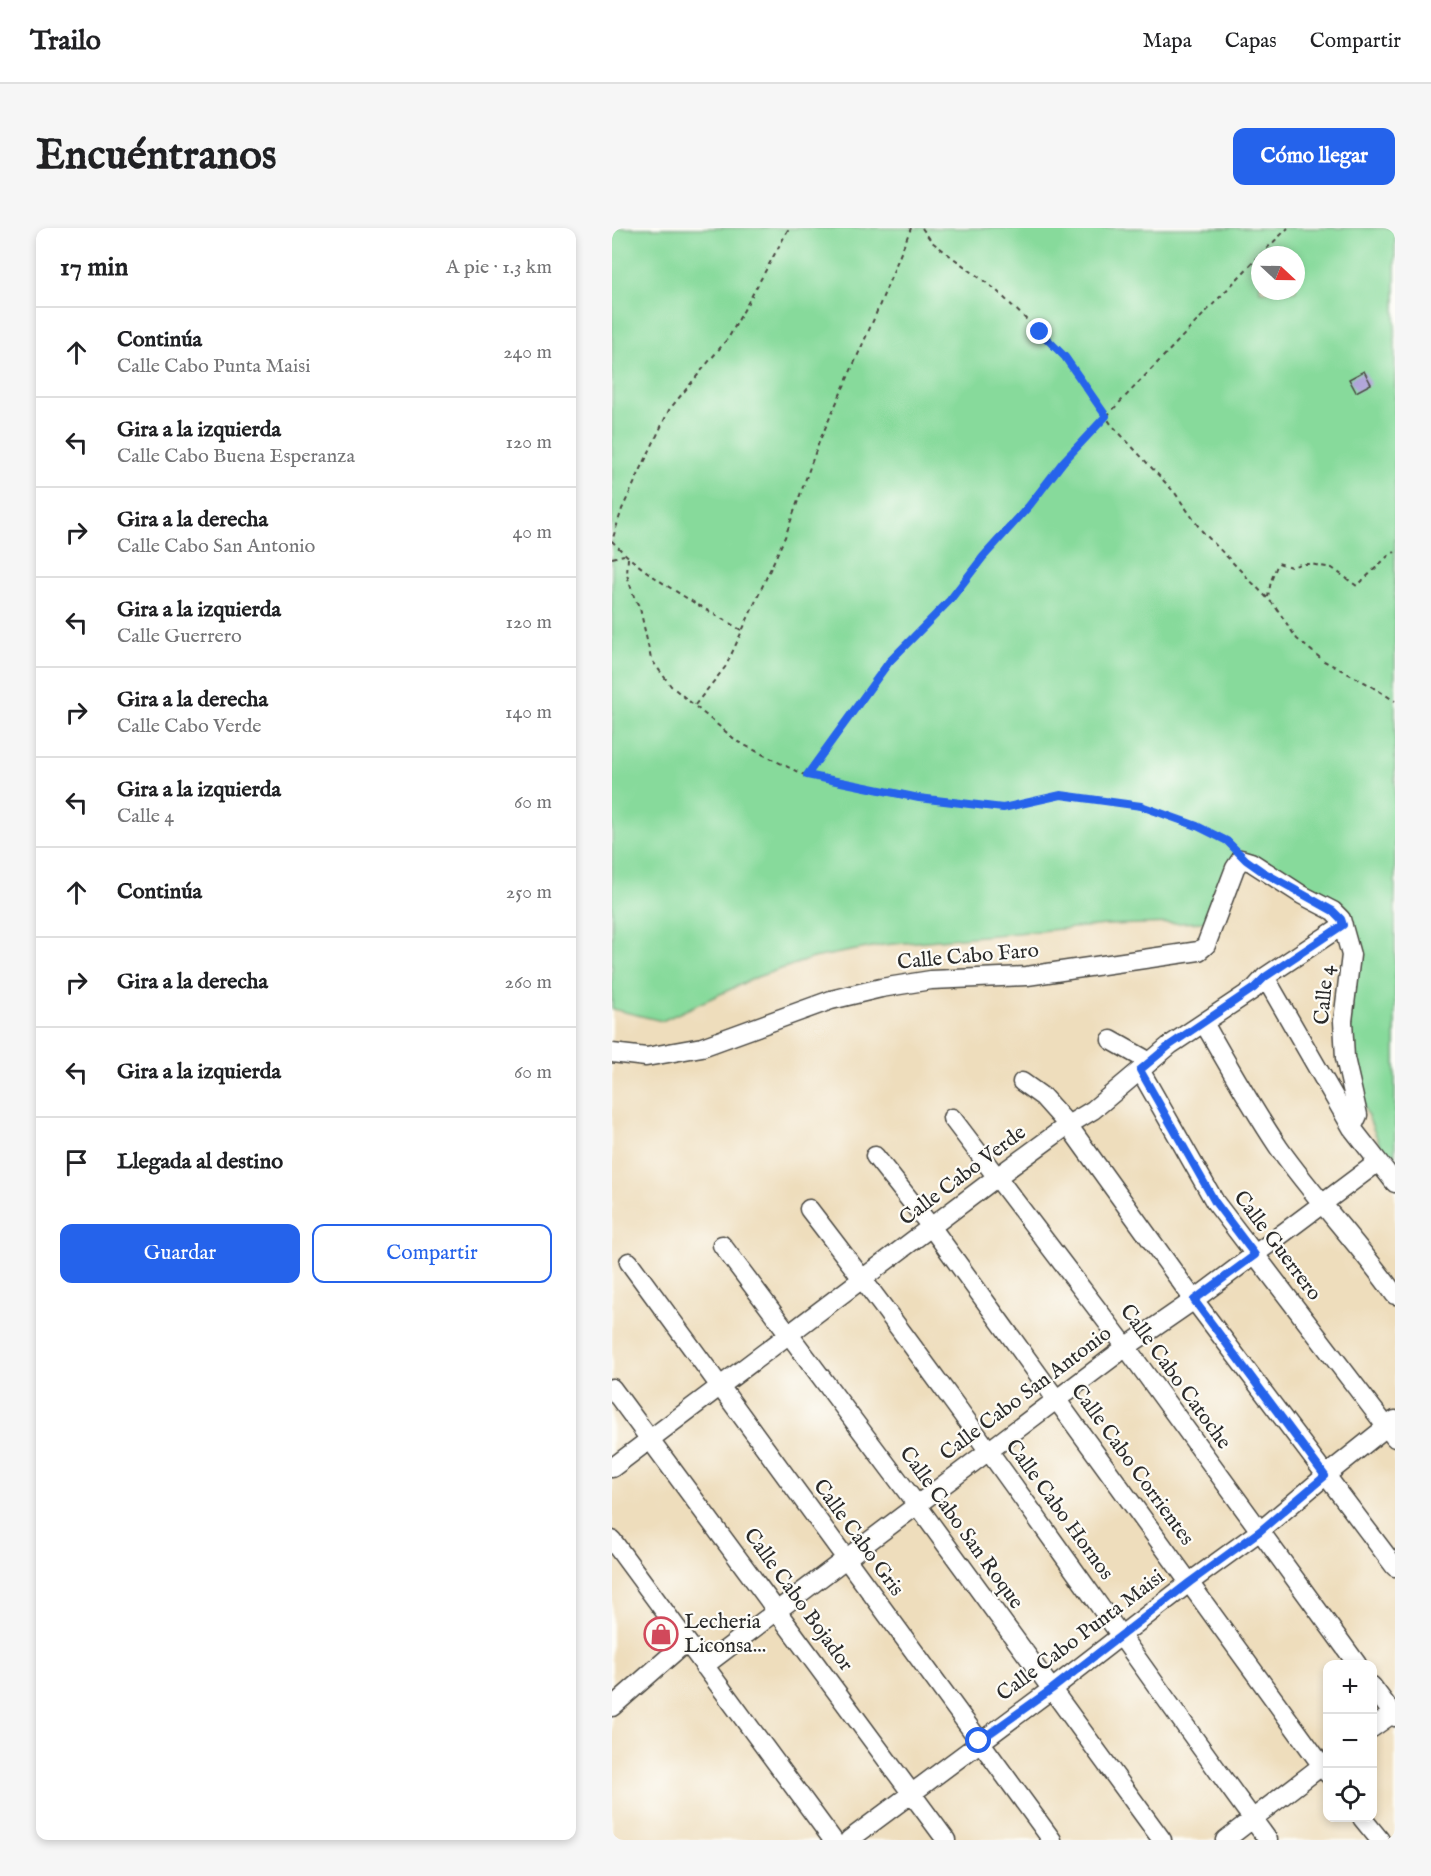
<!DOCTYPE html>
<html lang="es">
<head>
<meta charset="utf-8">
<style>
  :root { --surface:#fff; --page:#f6f6f6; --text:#202124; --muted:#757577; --line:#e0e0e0; --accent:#2563eb }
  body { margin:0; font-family:"IM FELL English",serif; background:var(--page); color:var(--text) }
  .controls { position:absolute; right:18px; bottom:18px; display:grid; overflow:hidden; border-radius:12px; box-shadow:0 3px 9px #0003 }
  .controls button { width:54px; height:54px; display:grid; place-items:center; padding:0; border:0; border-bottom:2px solid var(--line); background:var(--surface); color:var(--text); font:30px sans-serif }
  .compass { position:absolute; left:639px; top:18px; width:54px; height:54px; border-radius:50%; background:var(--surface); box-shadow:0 3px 9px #0003; rotate:112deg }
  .stop { position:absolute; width:18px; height:18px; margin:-14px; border:4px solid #2563eb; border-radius:50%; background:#fff }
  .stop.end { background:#2563eb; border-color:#fff; box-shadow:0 2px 6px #0008 }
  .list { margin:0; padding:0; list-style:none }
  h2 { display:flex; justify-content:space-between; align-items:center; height:78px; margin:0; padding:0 24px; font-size:26px }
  h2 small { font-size:20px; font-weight:400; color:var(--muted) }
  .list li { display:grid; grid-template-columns:39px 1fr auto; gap:18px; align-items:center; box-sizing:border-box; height:90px; padding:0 24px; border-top:2px solid var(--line) }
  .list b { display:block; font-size:22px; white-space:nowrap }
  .list p { margin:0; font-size:20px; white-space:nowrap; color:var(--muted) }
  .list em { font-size:20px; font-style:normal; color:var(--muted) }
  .actions { display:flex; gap:12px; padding:18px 24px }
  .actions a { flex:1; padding:14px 0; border:2px solid var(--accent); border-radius:12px; text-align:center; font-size:21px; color:var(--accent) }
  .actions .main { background:var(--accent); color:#fff }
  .icon { flex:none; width:33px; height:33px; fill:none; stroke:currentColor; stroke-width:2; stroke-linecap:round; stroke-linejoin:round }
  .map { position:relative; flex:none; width:783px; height:1612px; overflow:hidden; border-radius:12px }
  header { display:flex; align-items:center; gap:36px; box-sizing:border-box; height:84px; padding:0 30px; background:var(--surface); border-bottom:2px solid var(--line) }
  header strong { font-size:28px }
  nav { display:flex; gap:33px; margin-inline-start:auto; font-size:21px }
  .intro { display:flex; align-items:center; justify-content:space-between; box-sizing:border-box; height:144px; padding:0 36px }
  h1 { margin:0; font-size:42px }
  .button { padding:15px 27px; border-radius:12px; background:var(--accent); color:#fff; font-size:21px; font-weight:700 }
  main { display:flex; gap:36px; padding:0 36px }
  aside { flex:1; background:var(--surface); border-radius:12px; box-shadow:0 3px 9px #0003 }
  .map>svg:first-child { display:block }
  .green { fill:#87da9b; stroke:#598263; stroke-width:1.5; fill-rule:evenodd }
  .building { fill:#aea2d8 }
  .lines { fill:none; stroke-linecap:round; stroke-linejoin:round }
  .minor-casing { stroke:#484641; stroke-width:21 }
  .path { stroke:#484641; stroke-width:2; stroke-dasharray:4.5 4.5; stroke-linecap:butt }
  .minor { stroke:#fff; stroke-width:18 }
  .route { stroke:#2563eb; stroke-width:8 }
  .labels { text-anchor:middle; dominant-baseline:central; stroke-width:4.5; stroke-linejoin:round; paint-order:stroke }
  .street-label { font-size:21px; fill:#2b2b2b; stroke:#fdfcf7 }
  .poi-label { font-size:21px; fill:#2b2b2b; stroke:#fdfcf7; text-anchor:start }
</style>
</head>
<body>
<header>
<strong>Trailo</strong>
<nav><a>Mapa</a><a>Capas</a><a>Compartir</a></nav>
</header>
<div class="intro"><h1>Encuéntranos</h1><a class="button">Cómo llegar</a></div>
<main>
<aside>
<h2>17 min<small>A pie · 1.3 km</small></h2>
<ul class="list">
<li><svg class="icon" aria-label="ahead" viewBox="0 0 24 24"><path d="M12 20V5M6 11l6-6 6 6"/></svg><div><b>Continúa</b><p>Calle Cabo Punta Maisi</p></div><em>240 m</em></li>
<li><svg class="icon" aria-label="left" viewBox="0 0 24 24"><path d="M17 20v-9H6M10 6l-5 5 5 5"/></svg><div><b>Gira a la izquierda</b><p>Calle Cabo Buena Esperanza</p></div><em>120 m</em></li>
<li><svg class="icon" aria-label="right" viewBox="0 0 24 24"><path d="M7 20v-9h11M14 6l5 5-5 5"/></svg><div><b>Gira a la derecha</b><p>Calle Cabo San Antonio</p></div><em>40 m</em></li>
<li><svg class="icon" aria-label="left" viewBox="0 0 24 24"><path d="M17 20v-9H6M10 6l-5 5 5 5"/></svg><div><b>Gira a la izquierda</b><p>Calle Guerrero</p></div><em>120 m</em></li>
<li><svg class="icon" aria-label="right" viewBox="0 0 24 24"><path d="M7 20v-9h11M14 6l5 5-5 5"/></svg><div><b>Gira a la derecha</b><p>Calle Cabo Verde</p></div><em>140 m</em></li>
<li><svg class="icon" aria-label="left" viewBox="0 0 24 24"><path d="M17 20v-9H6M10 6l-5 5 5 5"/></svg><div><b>Gira a la izquierda</b><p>Calle 4</p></div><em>60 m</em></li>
<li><svg class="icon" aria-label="ahead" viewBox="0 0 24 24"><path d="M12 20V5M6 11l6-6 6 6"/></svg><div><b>Continúa</b></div><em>250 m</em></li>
<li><svg class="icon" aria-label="right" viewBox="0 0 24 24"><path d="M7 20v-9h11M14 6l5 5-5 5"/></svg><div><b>Gira a la derecha</b></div><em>260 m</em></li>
<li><svg class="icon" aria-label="left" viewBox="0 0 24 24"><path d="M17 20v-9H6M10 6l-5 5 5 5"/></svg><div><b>Gira a la izquierda</b></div><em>60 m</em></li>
<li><svg class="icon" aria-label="arrive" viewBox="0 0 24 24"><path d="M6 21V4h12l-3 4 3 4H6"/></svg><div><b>Llegada al destino</b></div></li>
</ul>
<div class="actions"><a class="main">Guardar</a><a>Compartir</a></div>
</aside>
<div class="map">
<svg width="783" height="1612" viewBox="0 0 783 1612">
  <rect width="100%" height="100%" fill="#fdfcf7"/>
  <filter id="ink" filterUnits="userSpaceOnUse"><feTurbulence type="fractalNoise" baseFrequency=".0167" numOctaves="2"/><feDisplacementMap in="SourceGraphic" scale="12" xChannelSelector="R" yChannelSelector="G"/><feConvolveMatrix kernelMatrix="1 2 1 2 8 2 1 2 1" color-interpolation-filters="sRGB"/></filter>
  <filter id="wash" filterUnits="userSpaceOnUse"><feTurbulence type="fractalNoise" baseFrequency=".008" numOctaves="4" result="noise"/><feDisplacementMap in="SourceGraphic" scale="24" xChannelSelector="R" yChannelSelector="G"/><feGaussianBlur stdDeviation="1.35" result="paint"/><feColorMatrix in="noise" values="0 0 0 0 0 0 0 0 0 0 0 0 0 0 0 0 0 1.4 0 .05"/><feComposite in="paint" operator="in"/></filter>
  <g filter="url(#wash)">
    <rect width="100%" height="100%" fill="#eeddbc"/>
    <path class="green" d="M0 0H783V944L774 932 739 847 735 694 626 622 597 694 494 697 271 717 201 730 145 749 50 793 0 781ZM648 27H684V63H648Z"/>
    <g id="blocks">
      <path class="building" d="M752 143 759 156 744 164 737 151Z"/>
    </g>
  </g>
  <g filter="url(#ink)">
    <use href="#blocks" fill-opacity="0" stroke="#484641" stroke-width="1.5"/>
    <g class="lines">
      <g class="minor-casing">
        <path id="minor" d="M653 749 740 900 783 955
          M592 795C616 837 640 880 667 920 703 971 747 1016 783 1067
          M499 812 538 834
          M0 825 34 829 90 819 219 772 269 760 319 752 415 748 587 723 594 717 623 640 629 631 639 634 690 667 721 683 729 691 739 727 731 793 733 830 746 887 740 900
          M528 842 603 974 783 1210
          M410 854 431 869 456 897 582 1072 783 1339
          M340 890 514 1119 745 1436
          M263 928 320 1000 716 1546
          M197 981C356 1187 502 1402 656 1612
          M110 1017 305 1277 550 1612
          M17 1034 440 1612
          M0 1160 334 1612
          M0 1240 385 949 456 897 481 882 558 817 642 761 653 749 731 697
          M0 1312 221 1612
          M92 1438 514 1119 582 1072 766 934
          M760 1458 783 1489
          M0 1479 74 1414
          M760 1500 783 1484
          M750 1590 768 1612
          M237 1612 440 1461 578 1354 648 1303 713 1248 783 1192
          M613 1612 716 1533"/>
      </g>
      <path class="path" d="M310 0 320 14 384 62 453 129 499 196 563 265 589 302 663 378 685 411 712 433 754 455 783 473
        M648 27 676 0
        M0 330 12 327
        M16 330 15 347 22 369 28 380 39 431 59 458 126 514 190 546 266 560 307 570 391 580 449 567 529 577 585 598 615 613 622 619
        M656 369 659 353 666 335 679 339 689 336H698L720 340 745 358 776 328 783 324
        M129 402C87 377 33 349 0 313L10 281 57 182 117 109 177 0
        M83 477 114 438 173 309 207 214 261 93 299 0
        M196 547 277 434 337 372 371 329 417 277 451 234 648 27"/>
      <use href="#minor" class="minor"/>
    </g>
  </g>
  <g class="lines" filter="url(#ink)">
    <path class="route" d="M367 1513 440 1461 578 1354 648 1303 713 1248 582 1072 643 1027 603 974 528 842 558 817 642 760 653 749 731 697 729 691 721 683 651 644 634 632 615 613 585 598 529 578 449 567 391 580 307 570 195 547 277 434 338 372 371 329 417 278 451 234 494 188 453 129 428 104"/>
  </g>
  <defs>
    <g id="shop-ring" transform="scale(1.725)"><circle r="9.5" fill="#fdfcf7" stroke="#d1495b" stroke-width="1.5"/><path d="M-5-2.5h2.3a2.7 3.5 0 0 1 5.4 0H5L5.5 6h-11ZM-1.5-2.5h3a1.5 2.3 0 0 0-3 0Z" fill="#d1495b"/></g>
  </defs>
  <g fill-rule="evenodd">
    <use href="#shop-ring" x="49" y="1406"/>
  </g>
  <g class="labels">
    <g class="street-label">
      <text transform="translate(356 729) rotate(-5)">Calle Cabo Faro</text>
      <text transform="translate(713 767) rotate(-85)">Calle 4</text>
      <text transform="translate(351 948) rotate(-37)">Calle Cabo Verde</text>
      <text transform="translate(665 1018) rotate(53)">Calle Guerrero</text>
      <text transform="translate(563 1149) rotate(54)">Calle Cabo Catoche</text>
      <text transform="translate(414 1166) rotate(-37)">Calle Cabo San Antonio</text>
      <text transform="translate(520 1237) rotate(54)">Calle Cabo Corrientes</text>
      <text transform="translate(447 1282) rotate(54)">Calle Cabo Hornos</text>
      <text transform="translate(349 1300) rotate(54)">Calle Cabo San Roque</text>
      <text transform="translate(246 1310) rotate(54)">Calle Cabo Gris</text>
      <text transform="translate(186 1372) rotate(54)">Calle Cabo Bojador</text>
      <text transform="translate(469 1408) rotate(-37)">Calle Cabo Punta Maisi</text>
    </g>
    <g class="poi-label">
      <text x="72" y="1394">Lecheria<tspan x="72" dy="24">Liconsa...</tspan></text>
    </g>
  </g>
</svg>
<div class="controls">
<button>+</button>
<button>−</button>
<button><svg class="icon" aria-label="locate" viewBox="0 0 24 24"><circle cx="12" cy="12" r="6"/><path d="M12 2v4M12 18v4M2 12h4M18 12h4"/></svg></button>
</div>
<svg class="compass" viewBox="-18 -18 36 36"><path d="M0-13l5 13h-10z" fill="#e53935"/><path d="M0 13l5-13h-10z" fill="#757577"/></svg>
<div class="stop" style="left:367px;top:1513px"></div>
<div class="stop end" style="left:428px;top:104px"></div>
</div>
</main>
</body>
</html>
